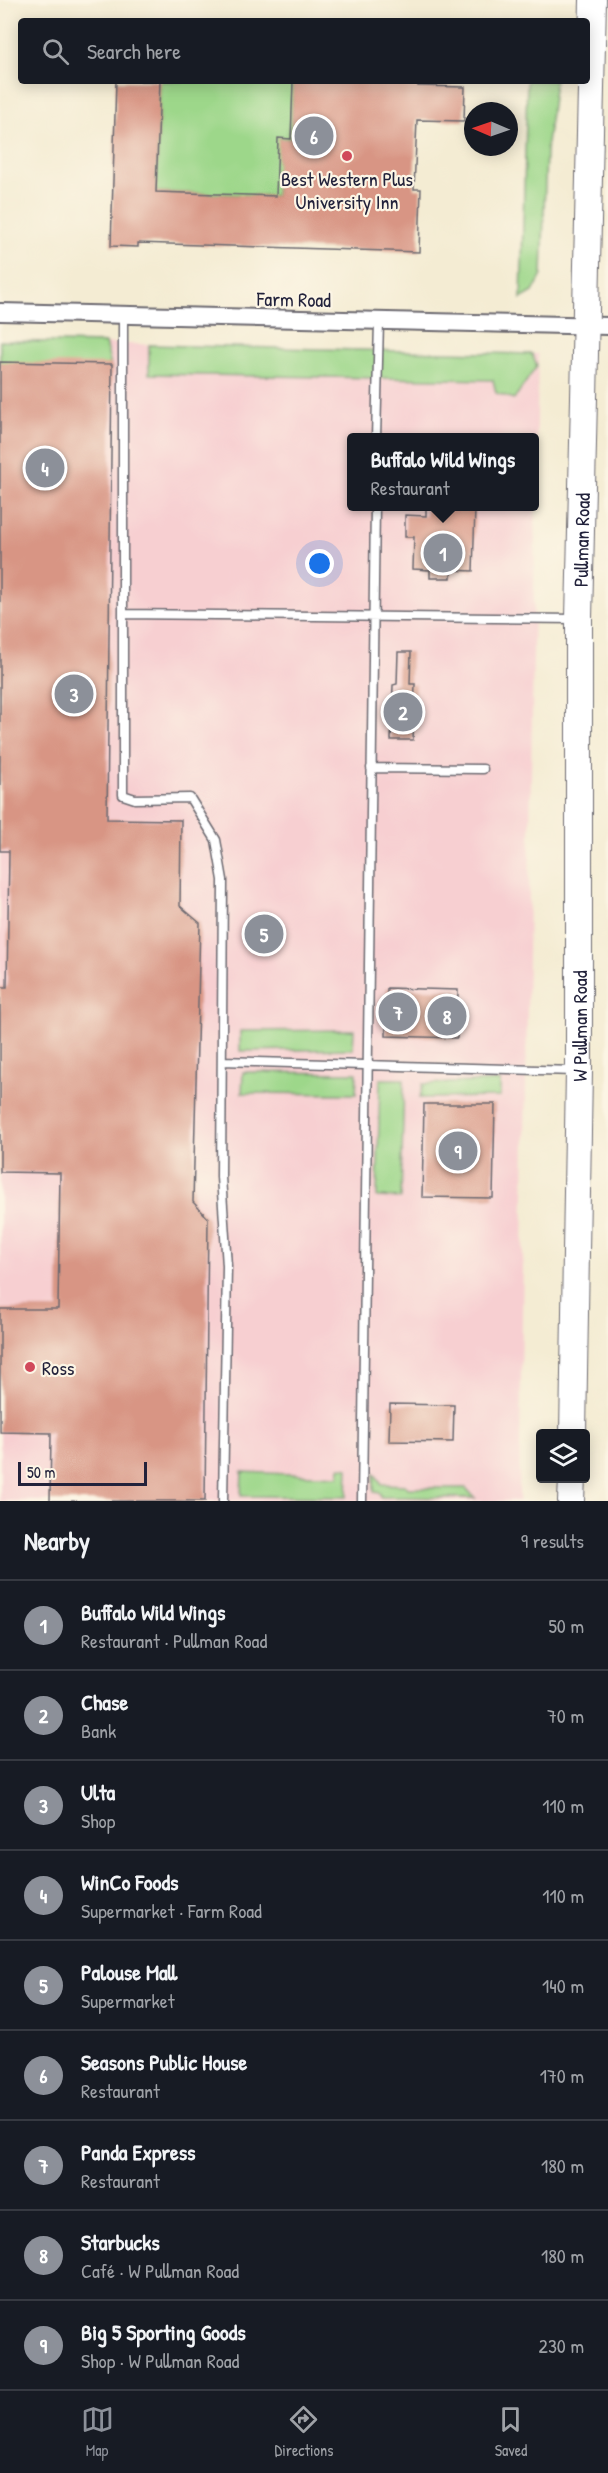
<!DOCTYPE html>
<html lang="en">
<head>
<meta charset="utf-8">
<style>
  :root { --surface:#171b24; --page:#242831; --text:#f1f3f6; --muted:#9ea1a6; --line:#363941; --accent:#8c9099 }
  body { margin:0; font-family:"Patrick Hand",sans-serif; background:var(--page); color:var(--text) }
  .controls { position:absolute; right:18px; bottom:18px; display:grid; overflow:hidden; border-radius:6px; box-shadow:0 3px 15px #0003 }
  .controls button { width:54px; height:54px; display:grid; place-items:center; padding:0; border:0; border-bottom:2px solid var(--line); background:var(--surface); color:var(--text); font:30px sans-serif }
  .compass { position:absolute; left:464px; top:102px; width:54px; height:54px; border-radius:50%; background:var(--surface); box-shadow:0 3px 15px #0003; rotate:272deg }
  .scale { position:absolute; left:18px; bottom:15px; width:129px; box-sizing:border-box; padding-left:6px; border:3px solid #22223b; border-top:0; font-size:16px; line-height:21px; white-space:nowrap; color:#22223b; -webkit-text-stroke:4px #fcf5e5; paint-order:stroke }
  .you { position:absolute; left:320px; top:564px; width:21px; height:21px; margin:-15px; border:4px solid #fff; border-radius:50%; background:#1a73e8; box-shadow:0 0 0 9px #1a73e833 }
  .badge { display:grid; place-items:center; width:39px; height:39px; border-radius:50%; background:var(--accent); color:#fff; font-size:20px; font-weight:700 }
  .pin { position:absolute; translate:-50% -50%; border:3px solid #fff; box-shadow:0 2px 6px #0006 }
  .popup { position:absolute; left:347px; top:433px; width:192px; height:78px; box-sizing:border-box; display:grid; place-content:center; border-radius:6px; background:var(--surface); filter:drop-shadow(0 2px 4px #0005); font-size:20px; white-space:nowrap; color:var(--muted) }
  .popup b { font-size:22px; color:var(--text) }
  .popup::after { content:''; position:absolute; left:50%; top:100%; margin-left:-12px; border:12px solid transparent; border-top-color:var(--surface) }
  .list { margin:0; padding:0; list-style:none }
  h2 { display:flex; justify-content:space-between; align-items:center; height:78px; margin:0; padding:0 24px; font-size:26px }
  h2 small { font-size:20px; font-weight:400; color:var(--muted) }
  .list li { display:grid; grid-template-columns:39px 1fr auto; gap:18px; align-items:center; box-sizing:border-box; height:90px; padding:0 24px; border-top:2px solid var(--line) }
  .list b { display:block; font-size:22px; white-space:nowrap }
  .list p { margin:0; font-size:20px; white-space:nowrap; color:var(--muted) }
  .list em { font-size:20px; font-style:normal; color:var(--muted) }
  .icon { flex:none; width:33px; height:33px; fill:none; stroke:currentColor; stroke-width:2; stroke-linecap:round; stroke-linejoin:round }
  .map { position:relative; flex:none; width:608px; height:1501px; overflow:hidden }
  .search { position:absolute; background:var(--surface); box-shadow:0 3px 15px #0003; left:18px; right:18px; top:18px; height:66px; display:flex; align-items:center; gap:15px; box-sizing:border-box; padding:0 21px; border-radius:6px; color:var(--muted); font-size:22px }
  .sheet { height:888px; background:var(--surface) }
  nav { display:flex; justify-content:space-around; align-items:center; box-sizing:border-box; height:84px; border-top:2px solid var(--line); background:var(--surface); font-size:16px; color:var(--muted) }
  nav a { display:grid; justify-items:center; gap:3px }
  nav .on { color:var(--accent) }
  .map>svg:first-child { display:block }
  .built { fill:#f7cfd1; fill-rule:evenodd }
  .green { fill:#9dd78a; stroke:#607c62; stroke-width:1.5 }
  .building { fill:#d89584 }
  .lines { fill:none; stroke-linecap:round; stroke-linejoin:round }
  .lane-casing { stroke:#6c6970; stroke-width:11 }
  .street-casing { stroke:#6c6970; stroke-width:20 }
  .primary-casing { stroke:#6c6970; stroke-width:28 }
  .lane { stroke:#fff; stroke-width:8 }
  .street { stroke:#fff; stroke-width:16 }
  .primary { stroke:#fff; stroke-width:26 }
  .poi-dot { fill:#d1495b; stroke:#fcf5e5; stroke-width:2 }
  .labels { text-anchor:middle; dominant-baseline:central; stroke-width:4.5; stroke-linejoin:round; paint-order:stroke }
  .poi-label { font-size:20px; fill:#22223b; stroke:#fcf5e5 }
  .street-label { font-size:20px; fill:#22223b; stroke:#fcf5e5 }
</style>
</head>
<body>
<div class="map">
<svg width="608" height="1501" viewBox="0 0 608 1501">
  <rect width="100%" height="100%" fill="#fcf5e5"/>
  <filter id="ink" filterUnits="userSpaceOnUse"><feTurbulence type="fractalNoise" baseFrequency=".0167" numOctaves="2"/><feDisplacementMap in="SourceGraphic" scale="12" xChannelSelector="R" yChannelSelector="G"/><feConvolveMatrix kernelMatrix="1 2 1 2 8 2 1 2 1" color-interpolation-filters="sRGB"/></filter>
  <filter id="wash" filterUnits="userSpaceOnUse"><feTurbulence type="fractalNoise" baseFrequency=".008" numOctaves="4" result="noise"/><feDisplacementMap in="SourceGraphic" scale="24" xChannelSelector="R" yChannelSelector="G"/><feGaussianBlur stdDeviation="1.35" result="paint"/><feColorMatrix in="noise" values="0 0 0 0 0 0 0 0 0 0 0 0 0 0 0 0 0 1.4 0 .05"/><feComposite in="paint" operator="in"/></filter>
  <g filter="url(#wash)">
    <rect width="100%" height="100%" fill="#f4ecd3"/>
    <path class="built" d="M0 341 538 354 519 1501H0ZM352 438H534V506H352Z"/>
    <path class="green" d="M160 81H293L291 139 279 138 276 196 156 192Z
      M527 81H555L546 151 542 275 533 292 521 299Z
      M0 341 105 343 112 369 0 365Z
      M149 345 532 354 537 366 514 399 496 393 493 380 149 374Z
      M354 1030 353 1049 240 1051V1031Z
      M243 1072 357 1073 356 1094 242 1093Z
      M380 1079H404L401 1198 377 1197Z
      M500 1081V1097L420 1098 423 1084Z
      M340 1467 348 1468 347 1497 241 1496 242 1472 339 1476Z
      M374 1473 382 1484 405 1485 408 1488H466L475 1498 381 1497 380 1493 374 1492Z"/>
    <g id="blocks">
      <path class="building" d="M116 81H160L156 192 276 196 278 138 291 139 293 81H418V86L465 87 464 121 417 120 414 189H421L419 252 138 243V247L111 246Z
        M0 362 112 364 107 819 181 820 180 906 200 923 193 1202 208 1218 205 1501H50L51 1433 0 1432V1309H58L60 1173 0 1172V987H7L9 851H0Z
        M426 507 475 508 473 571 451 570V578H430V570L413 569 414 537H405V515L426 516Z
        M398 652H411L410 684H415L413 740H391L393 685 397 684Z
        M387 988 458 990 457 1038 386 1036Z
        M424 1104H495L493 1198 422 1197Z
        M390 1404 454 1405 453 1442 389 1441Z"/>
    </g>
  </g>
  <g filter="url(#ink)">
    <use href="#blocks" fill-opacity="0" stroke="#6c6970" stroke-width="1.5"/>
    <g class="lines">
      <g class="lane-casing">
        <path id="lane" d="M123 315V795L135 799 190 798 216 840 223 880 221 1177 227 1266 223 1501
          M376 438 379 322
          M123 614 576 619
          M371 768 483 769
          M222 1061 576 1071
          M362 1501 375 506"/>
      </g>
      <g class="street-casing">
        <path id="street" d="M0 312 608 326"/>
      </g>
      <g class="primary-casing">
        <g id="primary">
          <path id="s1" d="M573 1434 579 1071V619L593 0"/>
          <path d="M571 1501 572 1478"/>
        </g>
      </g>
      <use href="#lane" class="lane"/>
      <use href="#street" class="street"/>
      <use href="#primary" class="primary"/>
    </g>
  </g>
  <g class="poi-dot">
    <circle cx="347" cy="156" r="6"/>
    <circle cx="30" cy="1367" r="6"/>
  </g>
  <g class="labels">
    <g class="poi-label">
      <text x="347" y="178">Best Western Plus<tspan x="347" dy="23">University Inn</tspan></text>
      <text x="42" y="1367" text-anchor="start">Ross</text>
    </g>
    <g class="street-label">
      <text transform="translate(294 299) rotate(1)">Farm Road</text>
      <text stroke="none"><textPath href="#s1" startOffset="894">Pullman Road</textPath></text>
      <text stroke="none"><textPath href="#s1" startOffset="408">W Pullman Road</textPath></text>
    </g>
  </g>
</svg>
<div class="controls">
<button><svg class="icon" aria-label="layers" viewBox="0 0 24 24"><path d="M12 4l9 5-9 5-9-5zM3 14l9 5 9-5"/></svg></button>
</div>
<svg class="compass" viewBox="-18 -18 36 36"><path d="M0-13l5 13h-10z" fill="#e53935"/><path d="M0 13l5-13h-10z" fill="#9ea1a6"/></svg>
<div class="scale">50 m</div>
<div class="you"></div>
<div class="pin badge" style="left:443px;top:553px">1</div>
<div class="popup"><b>Buffalo Wild Wings</b>Restaurant</div>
<div class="pin badge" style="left:403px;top:712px">2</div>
<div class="pin badge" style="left:74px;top:694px">3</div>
<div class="pin badge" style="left:45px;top:468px">4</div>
<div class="pin badge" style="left:264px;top:934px">5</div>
<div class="pin badge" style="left:314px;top:136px">6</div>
<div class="pin badge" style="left:398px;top:1012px">7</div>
<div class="pin badge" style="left:447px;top:1016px">8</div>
<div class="pin badge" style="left:458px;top:1151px">9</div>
<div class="search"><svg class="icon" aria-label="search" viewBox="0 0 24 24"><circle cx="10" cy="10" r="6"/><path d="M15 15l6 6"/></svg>Search here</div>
</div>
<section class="sheet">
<h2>Nearby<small>9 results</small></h2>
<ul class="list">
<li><span class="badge">1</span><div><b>Buffalo Wild Wings</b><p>Restaurant · Pullman Road</p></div><em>50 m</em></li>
<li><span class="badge">2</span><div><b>Chase</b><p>Bank</p></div><em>70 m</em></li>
<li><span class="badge">3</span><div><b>Ulta</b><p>Shop</p></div><em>110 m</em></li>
<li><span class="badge">4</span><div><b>WinCo Foods</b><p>Supermarket · Farm Road</p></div><em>110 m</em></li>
<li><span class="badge">5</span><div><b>Palouse Mall</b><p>Supermarket</p></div><em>140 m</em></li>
<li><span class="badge">6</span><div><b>Seasons Public House</b><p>Restaurant</p></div><em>170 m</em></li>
<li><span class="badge">7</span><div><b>Panda Express</b><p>Restaurant</p></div><em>180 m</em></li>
<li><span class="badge">8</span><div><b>Starbucks</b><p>Café · W Pullman Road</p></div><em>180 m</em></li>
<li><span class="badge">9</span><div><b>Big 5 Sporting Goods</b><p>Shop · W Pullman Road</p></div><em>230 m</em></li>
</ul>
</section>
<nav>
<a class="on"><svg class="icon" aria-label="map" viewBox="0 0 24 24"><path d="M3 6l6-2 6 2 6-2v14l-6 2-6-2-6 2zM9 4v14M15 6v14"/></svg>Map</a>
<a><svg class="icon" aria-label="directions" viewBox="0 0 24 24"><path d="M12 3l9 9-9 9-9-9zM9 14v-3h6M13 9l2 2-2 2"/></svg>Directions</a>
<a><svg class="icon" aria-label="saved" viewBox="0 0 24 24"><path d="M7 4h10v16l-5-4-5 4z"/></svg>Saved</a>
</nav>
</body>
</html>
